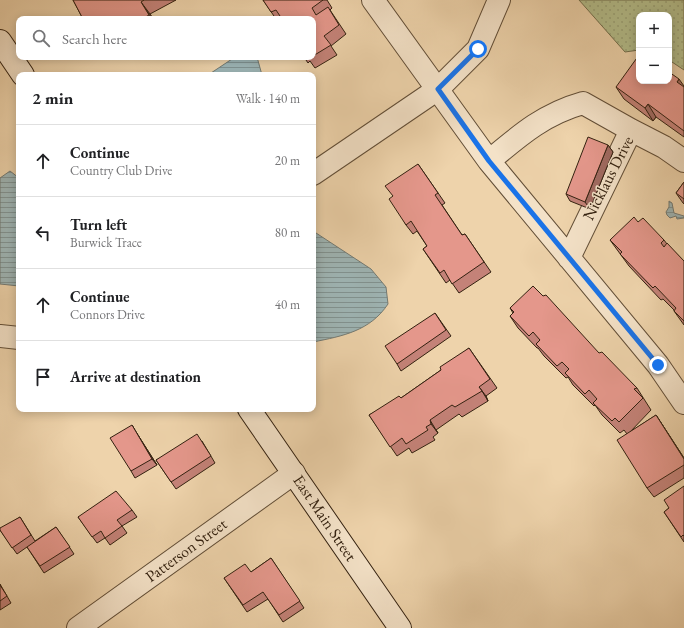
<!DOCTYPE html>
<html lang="en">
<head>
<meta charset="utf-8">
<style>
  :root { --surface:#fff; --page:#f2f2f2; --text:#202124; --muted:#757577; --line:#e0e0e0 }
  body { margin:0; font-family:"EB Garamond",serif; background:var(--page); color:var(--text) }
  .controls { position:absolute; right:12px; top:12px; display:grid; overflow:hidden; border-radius:8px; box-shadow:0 2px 10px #0003 }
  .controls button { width:36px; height:36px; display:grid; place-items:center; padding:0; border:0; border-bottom:1px solid var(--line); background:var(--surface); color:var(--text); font:20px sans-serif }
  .stop { position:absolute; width:12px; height:12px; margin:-9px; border:3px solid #1a73e8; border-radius:50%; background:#fff }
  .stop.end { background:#1a73e8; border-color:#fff; box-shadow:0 1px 4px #0008 }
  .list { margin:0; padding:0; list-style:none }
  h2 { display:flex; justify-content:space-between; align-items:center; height:52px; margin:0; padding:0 16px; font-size:17px }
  h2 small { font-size:13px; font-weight:400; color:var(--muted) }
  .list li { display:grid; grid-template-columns:26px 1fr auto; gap:12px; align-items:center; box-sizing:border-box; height:72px; padding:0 16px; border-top:1px solid var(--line) }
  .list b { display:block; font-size:15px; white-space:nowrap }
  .list p { margin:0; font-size:13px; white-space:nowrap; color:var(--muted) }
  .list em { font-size:13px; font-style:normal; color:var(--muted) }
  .icon { flex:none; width:22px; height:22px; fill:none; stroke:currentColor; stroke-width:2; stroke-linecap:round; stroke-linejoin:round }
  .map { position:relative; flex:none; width:684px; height:628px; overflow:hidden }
  .search { position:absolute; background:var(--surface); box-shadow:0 2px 10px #0003; left:16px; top:16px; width:300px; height:44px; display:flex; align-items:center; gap:10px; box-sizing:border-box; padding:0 14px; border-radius:8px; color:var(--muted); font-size:15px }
  .panel { position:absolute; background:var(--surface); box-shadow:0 2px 10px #0003; left:16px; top:72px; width:300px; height:340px; border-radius:8px }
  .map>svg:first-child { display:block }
  .green { fill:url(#green-dots); stroke:#74704e }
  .water { fill:url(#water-rules); stroke:#737a73 }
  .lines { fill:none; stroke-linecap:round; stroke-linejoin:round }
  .street-casing { stroke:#624e37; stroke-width:24 }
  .secondary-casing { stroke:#332110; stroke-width:24 }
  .street { stroke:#f4e2c8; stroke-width:22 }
  .secondary { stroke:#f4e2c8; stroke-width:22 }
  .wall { fill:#c48278; stroke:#332110 }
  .shaded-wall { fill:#a06a61; stroke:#332110 }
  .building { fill:#e4978b; stroke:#332110 }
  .route { stroke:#1a73e8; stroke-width:5 }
  .labels { text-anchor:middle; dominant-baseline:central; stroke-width:3; stroke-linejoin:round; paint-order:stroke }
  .street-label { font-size:16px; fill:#332110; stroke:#f4e2c8 }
</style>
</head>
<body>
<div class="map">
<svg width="684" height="628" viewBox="0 0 684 628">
  <defs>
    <pattern id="green-dots" width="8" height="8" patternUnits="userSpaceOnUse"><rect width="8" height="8" fill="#b4be8c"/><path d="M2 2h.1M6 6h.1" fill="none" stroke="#9ba378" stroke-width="1.8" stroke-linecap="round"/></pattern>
    <pattern id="water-rules" width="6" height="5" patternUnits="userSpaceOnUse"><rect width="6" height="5" fill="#9eb5b5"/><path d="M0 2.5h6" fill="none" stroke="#819392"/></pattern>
  </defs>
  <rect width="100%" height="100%" fill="#eed3ab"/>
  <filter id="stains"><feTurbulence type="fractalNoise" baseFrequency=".005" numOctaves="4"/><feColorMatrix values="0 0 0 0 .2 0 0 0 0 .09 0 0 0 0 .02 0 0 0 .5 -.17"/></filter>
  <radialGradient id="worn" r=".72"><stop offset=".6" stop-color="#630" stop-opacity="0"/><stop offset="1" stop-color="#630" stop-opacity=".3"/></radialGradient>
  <path class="green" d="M579 0H684V70L669 60V15H639V50L625 52Z"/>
  <path class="water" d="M235 57H257L262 75H208Z
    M10 171 19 178V286L0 284V178Z
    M669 201 672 203 674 213 684 216V218L677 219 676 216 670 218 667 215 666 212 669 207Z
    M313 231 371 269 386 287 388 304C370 331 343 336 313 342Z"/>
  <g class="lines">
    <g class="street-casing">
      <path id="street" d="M373 0 489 161 658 365 684 403
        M489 161C520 135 544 114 583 103L631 130
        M313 174 438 89 478 49 499 0
        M569 258 631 130 664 147 684 161
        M0 336 19 338
        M78 628 294 473"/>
    </g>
    <g class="secondary-casing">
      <path id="secondary" d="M0 41 23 75
        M249 409 400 628"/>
    </g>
    <use href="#street" class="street"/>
    <use href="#secondary" class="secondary"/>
  </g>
  <path class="wall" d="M73 0H176L150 14 153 19H83Z
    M263 0H327L332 8 330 10 346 34 331 46 337 55 315 68 310 61 308 63 304 57H313V19H276Z
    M639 81 684 86V137L656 117 653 121 624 99 616 87Z
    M608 145 613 152 590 209 570 201 566 194Z
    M418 164 445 203 442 205 462 235 465 234 491 272 459 293 450 280 446 283 423 249 427 246 417 231 413 234 406 225 393 196Z
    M684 182V204L683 203 676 193Z
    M638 222 664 240 667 244 684 261V325L674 311V310L663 299 661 300 629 266 610 240Z
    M510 308 599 353 637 388 651 410 630 432 656 415 684 458V478L654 497 647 488 627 434 624 430 620 433 602 415 595 405 594 406 573 385 568 377 566 378 544 356 538 348H537L518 328 510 316 513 313Z
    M435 313 451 336 401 371 397 364Z
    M469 348 497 388 486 396 488 401 462 417 459 414 436 430 438 433 433 437 435 440 412 453 409 448 397 456 369 415 401 398 441 370Z
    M136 432 157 465 135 478 131 471Z
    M202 441 215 463 176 489 156 460Z
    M684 486V542L664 512 669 508Z
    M132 510 137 517 122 526 127 533 110 545 105 538 97 543 78 517Z
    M20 517 35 541 56 527 74 554 44 573 27 547 17 554 0 530Z
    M271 558 304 608 283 622 268 599 247 612 224 578 251 572Z
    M0 584 11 603 0 610Z"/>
  <path class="shaded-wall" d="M141 2 150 14 153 19H152Z
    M679 79 684 86V92L677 82Z
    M648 104 656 117 653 121 645 108Z
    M608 145 613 152 590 209 585 202Z
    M479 387 486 396 488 401 482 391Z
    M656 415 684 458V459Z
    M430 420 436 430 438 433 431 424Z
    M132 425 136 432 157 465 152 459Z"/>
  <path class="building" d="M73 0H144L141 2 149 15 142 19H83Z
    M263 0H323L312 8 316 15 328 7 339 25 324 36 331 45 313 56V19H282L276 10 271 12Z
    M639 55V81H669V72L679 79 677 82 684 87V131L648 104 645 108 616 87Z
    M588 137 608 145 585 202 566 194Z
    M418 164 438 193 435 195 462 235 465 234 484 262 452 284 444 270 440 273 423 249 427 246 411 221 406 225 389 199 393 196 385 186Z
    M684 182V199L676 193Z
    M634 217 638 222 643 218 664 240 661 243 664 247 667 243 684 261V321L674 311 676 308 655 286 653 288 620 254 622 252 610 240Z
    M533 286 543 296 546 295 599 353 602 352 637 388 634 389 643 398 619 422 615 418 612 421 593 403 597 399 589 390 585 394 565 373 569 369 562 362 557 366 536 344 540 340 533 332 529 336 510 316 514 312 510 308Z
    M435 313 446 330 397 364 385 346Z
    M469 348 490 379 479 387 482 391 455 407 452 405 430 420 431 424 426 427 428 430 406 444 402 438 390 447 369 415 399 396 401 398 441 370 440 367Z
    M656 415 684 459V465L647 488 617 440Z
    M132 425 152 459 131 471 110 438Z
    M197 434 211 456 171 482 156 460Z
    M684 486V536L683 535 681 537 664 512 669 508 664 500Z
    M116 491 132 510 117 520 122 526 105 538 101 531 92 537 78 517Z
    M20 517 31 535 12 548 0 530V528Z
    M56 527 70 547 40 566 27 547Z
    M271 558 300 601 279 615 263 592 243 605 224 578 245 564 251 572Z
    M0 585 7 596 0 601Z"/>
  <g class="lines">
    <path class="route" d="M478 49 438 89 489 161 658 365"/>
  </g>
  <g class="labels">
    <g class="street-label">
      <text transform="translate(608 178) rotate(-63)">Nicklaus Drive</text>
      <text transform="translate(325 518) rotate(56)">East Main Street</text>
      <text transform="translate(186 550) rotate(-36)">Patterson Street</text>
    </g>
  </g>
  <rect width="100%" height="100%" filter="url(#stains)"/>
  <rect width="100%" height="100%" fill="url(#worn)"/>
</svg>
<div class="controls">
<button>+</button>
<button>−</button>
</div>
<div class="stop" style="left:478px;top:49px"></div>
<div class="stop end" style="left:658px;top:365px"></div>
<div class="search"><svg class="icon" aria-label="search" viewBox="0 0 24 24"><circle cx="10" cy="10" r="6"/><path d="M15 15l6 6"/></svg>Search here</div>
<section class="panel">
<h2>2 min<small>Walk · 140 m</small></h2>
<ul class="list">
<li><svg class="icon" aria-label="ahead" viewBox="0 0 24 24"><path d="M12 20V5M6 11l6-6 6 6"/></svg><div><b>Continue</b><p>Country Club Drive</p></div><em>20 m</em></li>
<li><svg class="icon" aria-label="left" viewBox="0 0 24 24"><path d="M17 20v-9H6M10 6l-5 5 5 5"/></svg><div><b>Turn left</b><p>Burwick Trace</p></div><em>80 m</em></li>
<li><svg class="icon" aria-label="ahead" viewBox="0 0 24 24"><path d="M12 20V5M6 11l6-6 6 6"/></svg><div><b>Continue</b><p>Connors Drive</p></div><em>40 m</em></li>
<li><svg class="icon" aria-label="arrive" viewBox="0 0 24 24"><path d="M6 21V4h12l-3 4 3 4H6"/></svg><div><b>Arrive at destination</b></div></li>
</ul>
</section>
</div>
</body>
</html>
